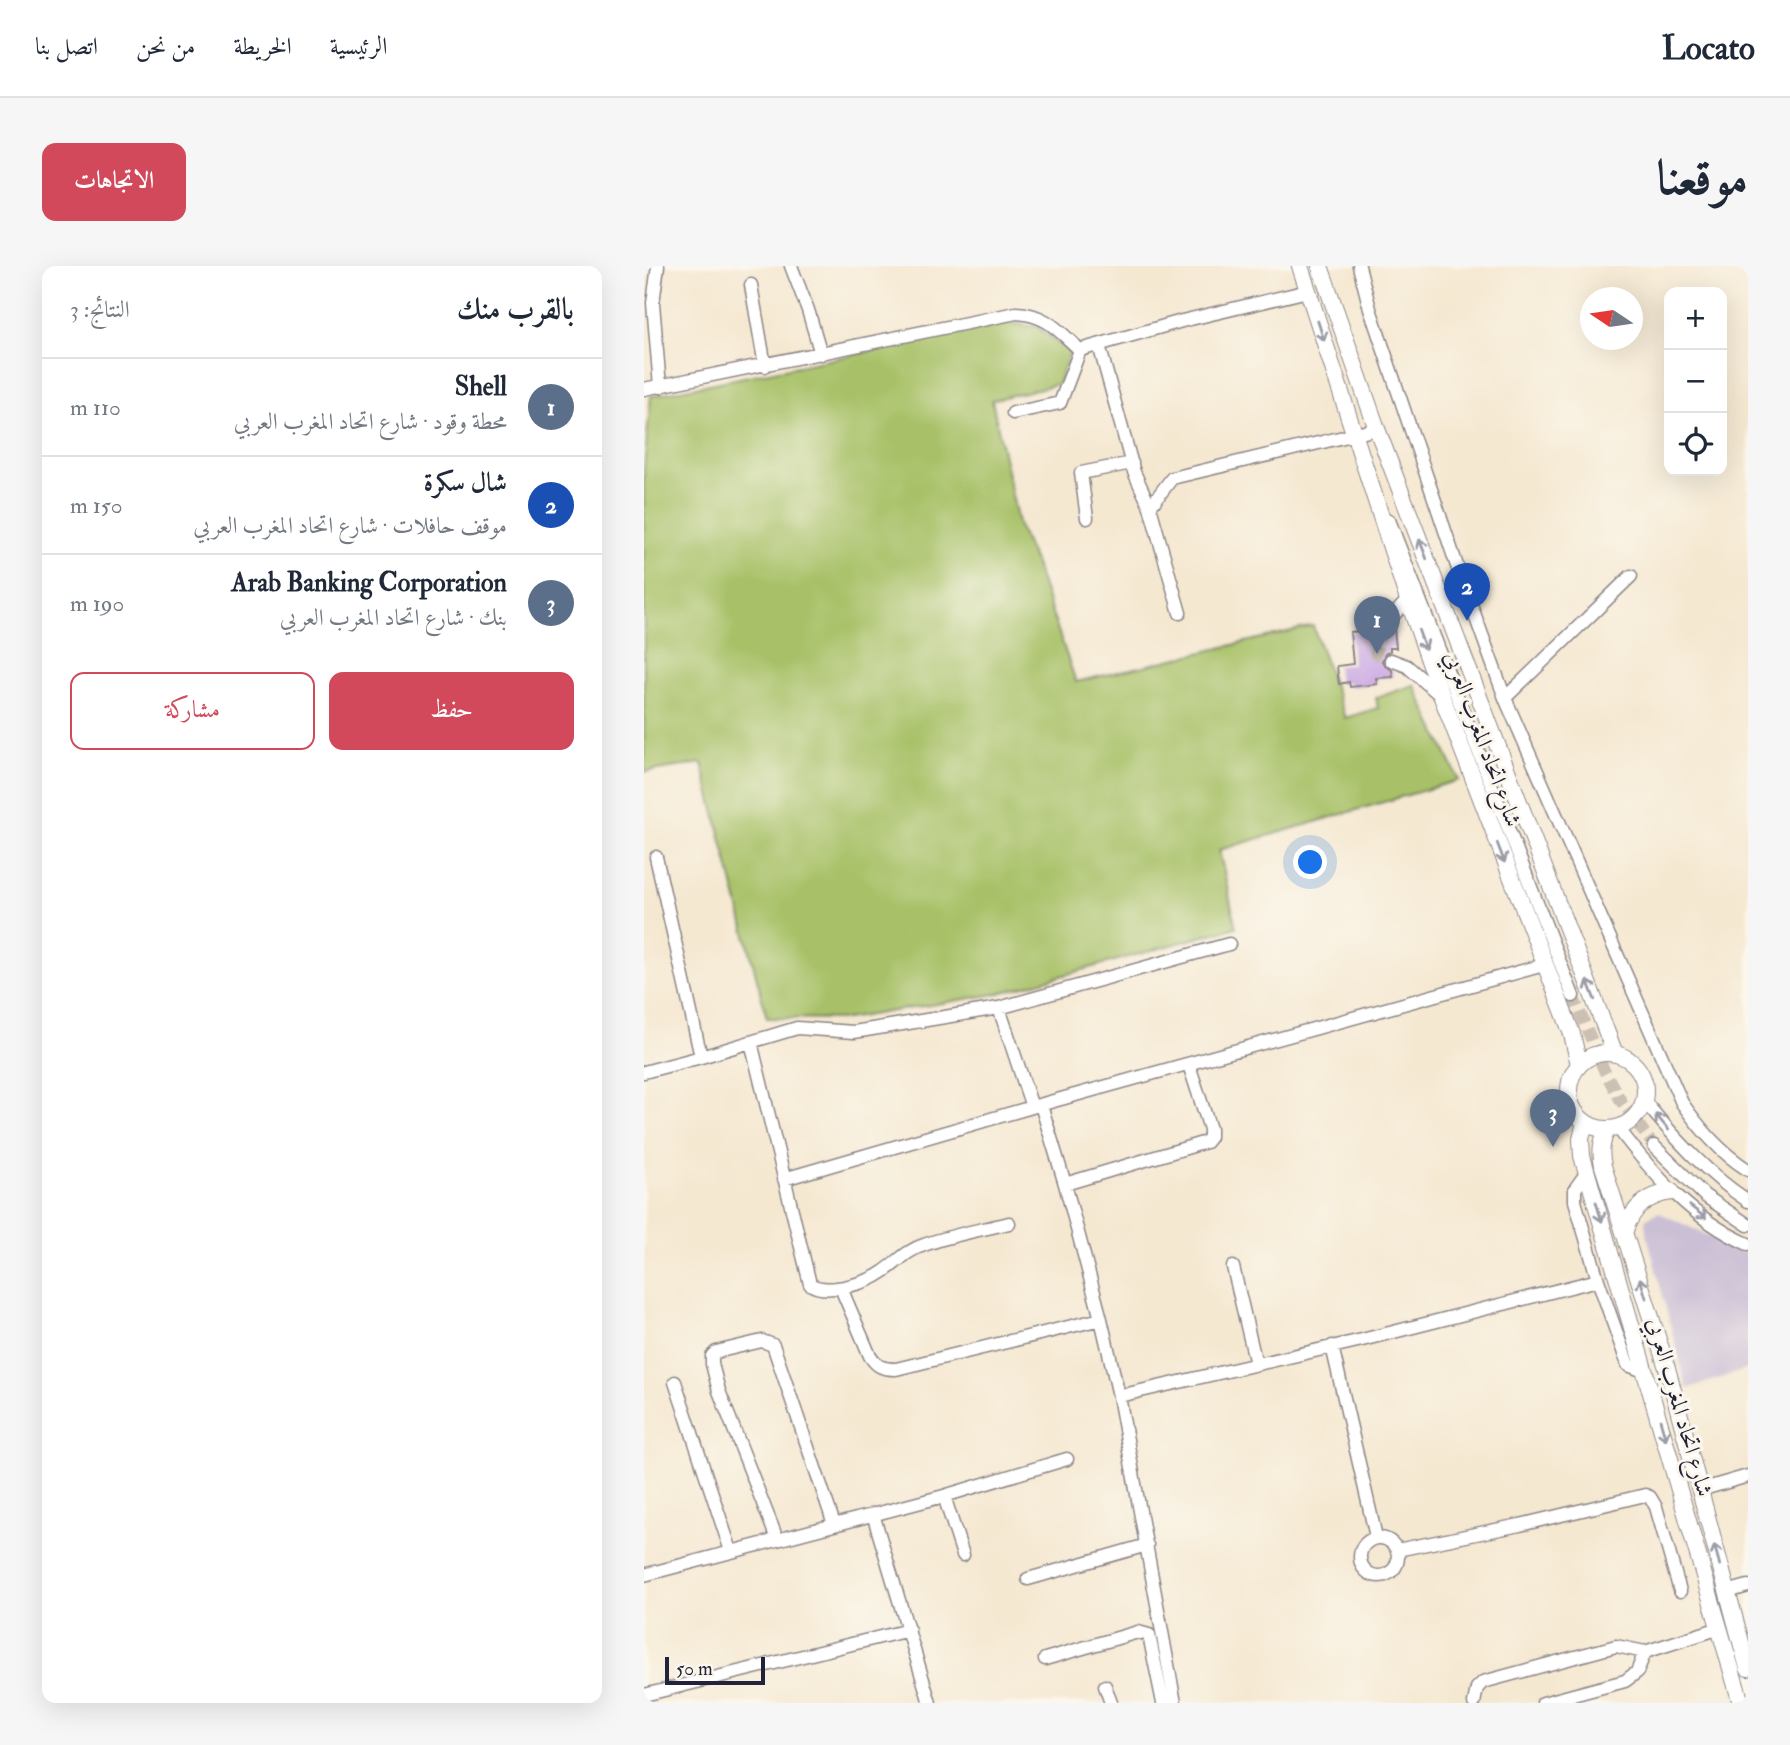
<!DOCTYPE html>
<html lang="ar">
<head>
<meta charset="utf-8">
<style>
  :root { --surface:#fff; --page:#f6f6f7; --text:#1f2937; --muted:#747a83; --line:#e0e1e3; --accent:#d1495b }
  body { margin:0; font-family:"IM FELL Double Pica",Amiri,serif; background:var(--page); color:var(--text); direction:rtl }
  .controls { position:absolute; right:21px; top:21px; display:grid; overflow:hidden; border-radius:14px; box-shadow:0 7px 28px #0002 }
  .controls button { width:63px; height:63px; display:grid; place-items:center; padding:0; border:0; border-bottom:2px solid var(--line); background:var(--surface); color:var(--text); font:35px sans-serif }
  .compass { position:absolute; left:936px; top:21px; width:63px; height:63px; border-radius:50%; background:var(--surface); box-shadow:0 7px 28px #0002; rotate:283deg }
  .scale { position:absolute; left:21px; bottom:18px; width:100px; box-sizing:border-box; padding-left:7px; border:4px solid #22223b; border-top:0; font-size:19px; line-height:24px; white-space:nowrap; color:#22223b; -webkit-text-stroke:5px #fbf7ec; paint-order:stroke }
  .you { position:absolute; left:667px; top:597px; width:24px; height:24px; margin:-18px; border:5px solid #fff; border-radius:50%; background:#1a73e8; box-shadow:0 0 0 10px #1a73e833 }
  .badge { display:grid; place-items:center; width:46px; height:46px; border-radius:50%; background:var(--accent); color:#fff; font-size:23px; font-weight:700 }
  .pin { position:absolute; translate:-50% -58px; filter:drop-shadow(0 2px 4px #0008) }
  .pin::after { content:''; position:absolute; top:37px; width:24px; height:21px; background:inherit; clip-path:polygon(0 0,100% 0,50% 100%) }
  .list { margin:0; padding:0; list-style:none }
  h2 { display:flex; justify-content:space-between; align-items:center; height:91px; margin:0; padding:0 28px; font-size:30px }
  h2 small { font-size:23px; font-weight:400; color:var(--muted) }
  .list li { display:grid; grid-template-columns:46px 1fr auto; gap:21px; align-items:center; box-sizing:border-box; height:98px; padding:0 28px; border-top:2px solid var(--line) }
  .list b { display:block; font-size:26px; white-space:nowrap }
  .list p { margin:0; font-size:23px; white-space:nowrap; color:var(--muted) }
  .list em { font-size:23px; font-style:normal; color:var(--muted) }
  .actions { display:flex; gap:14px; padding:21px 28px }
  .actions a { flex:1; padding:16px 0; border:2px solid var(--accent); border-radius:14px; text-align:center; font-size:24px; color:var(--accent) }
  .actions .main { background:var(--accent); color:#fff }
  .icon { flex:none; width:38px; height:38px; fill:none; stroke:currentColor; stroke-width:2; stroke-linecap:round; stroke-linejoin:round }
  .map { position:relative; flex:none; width:1104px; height:1437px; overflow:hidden; direction:ltr; border-radius:14px }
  header { display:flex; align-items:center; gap:42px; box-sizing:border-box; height:98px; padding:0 35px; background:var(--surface); border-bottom:2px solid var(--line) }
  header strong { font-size:33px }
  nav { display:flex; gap:38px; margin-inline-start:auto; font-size:24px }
  .intro { display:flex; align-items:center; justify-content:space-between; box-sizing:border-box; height:168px; padding:0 42px }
  h1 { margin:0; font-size:49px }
  .button { padding:18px 32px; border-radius:14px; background:var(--accent); color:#fff; font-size:24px; font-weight:700 }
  main { display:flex; gap:42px; padding:0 42px }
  aside { flex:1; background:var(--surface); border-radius:14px; box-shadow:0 7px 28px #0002 }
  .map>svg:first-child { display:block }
  .industrial { fill:#cbbfd5 }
  .green { fill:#a8c167; stroke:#657251; stroke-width:2 }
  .building { fill:#c49fe3 }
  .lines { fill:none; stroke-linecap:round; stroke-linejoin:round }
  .minor-tunnel { stroke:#cbc0b3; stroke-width:12; stroke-dasharray:12 6; stroke-linecap:butt }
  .minor-casing { stroke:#8c8586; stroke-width:15 }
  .major-casing { stroke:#8c8586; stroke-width:18 }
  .minor { stroke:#fff; stroke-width:12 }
  .major { stroke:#fff; stroke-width:16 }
  .oneway { stroke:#9c9ca7 }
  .labels { text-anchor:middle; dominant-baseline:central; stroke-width:6; stroke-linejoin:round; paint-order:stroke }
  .street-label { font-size:23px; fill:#22223b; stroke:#fbf7ec }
</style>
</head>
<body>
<header>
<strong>Locato</strong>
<nav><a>الرئيسية</a><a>الخريطة</a><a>من نحن</a><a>اتصل بنا</a></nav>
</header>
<div class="intro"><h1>موقعنا</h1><a class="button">الاتجاهات</a></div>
<main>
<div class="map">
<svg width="1104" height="1437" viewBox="0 0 1104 1437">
  <rect width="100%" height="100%" fill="#fbf7ec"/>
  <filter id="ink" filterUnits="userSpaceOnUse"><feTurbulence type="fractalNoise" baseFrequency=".0143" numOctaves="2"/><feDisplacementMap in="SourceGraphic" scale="14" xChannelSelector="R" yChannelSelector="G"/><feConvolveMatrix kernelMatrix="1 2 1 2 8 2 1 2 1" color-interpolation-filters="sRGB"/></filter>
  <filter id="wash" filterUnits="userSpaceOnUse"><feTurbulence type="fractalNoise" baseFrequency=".00686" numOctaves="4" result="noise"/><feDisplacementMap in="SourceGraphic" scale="28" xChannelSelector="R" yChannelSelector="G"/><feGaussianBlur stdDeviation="1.57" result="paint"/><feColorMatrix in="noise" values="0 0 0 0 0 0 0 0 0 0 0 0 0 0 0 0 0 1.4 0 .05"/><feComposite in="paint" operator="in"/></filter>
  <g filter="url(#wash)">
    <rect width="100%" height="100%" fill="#f5e8d1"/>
    <path class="industrial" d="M1014 946 1104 989V1103L1043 1123 1002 965 1001 953Z"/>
    <path class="green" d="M365 57 393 61 426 86 414 118 348 134 375 262 388 290 432 416 669 360 701 452 734 442 732 432 770 419 815 514 575 584 592 661 352 728 202 753 123 752 58 497 0 506V203L7 130Z"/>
    <g id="blocks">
      <path class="building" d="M750 362 752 382H746V385L741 388 738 395 741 400 748 404 749 411 732 412 733 418 706 421 705 416 695 418 693 400 709 398 706 366 727 364 730 370 738 372Z"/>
    </g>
  </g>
  <g filter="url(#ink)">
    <use href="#blocks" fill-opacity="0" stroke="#8c8586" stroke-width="2"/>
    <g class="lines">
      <path class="minor-tunnel" d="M736 363 732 388 747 394
        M929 730 960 804 977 835 1010 880"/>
      <g class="minor-casing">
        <path id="minor" d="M14 0 9 37 16 121
          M147 0 164 44 177 88
          M715 0 726 43 813 300 861 432 1038 837C1057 864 1076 886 1104 904
          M107 19 121 100
          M455 79 490 206 506 241
          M436 84 538 55 664 25
          M0 123 372 47C402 48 415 65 436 84
          M369 147 416 137 436 84
          M443 252 437 207 488 197
          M745 254 929 730
          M536 347 506 241 528 212 733 163
          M736 363 764 334
          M747 394 763 400 797 430
          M861 432 987 310
          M12 591 57 791
          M355 742 388 841
          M107 776 166 1018C182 1029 224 1017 239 1006 253 997 263 984 280 979 307 969 337 964 365 957
          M0 806 57 791 153 762 210 766 355 742 585 678
          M1000 835C1031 872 1063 908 1104 935
          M397 839 421 918 457 1053 475 1130 531 1437
          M974 862C1009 908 1049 954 1104 978
          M1010 880 1061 930 1104 959
          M943 906 931 923V935L954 1014 984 1099 1002 1106
          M140 913 388 841 900 699
          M421 918 562 876 566 871V863L545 799
          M589 1001 612 1098
          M197 1022 226 1090C233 1101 239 1103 252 1103L457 1053
          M688 1080 732 1271
          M31 1116 87 1285
          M475 1130 718 1074 954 1014
          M1056 1224 1104 1210
          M300 1230 319 1289
          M229 1248 286 1437
          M716 1291a19 19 0 1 1 38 0a19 19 0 1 1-38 0Z
          M133 1273 75 1125 68 1098V1090L72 1086 118 1075 129 1079 190 1258
          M753 1284 876 1259 1001 1229 1006 1231 1012 1241 1036 1325
          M0 1309 300 1230 423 1193
          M384 1313 503 1279
          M1083 1326 1104 1320
          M401 1393 494 1366 505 1369 519 1437
          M461 1420 467 1437
          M0 1429 265 1364
          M830 1437 833 1422 839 1416 972 1380 1001 1386 1076 1362
          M899 1437 981 1415 993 1406 1001 1386"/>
      </g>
      <g class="major-casing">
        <path id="major" d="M656 0 764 334 798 431 928 768 935 799
          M676 0 733 163 971 788
          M925 825a38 38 0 1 1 76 0a38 38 0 1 1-76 0Z
          M941 856 937 873 938 890 1097 1437
          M963 864C957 876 956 886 959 900L1023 1102 1104 1402
          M981 964C989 941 1004 929 1028 926"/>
      </g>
      <use href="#minor" class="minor"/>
      <use href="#major" class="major"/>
    </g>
    <defs><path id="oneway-shaft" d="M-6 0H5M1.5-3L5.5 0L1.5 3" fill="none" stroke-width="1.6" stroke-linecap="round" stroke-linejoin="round" transform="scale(1.75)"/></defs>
    <g class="oneway">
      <use href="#oneway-shaft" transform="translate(677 65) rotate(72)"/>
      <use href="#oneway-shaft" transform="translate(779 283) rotate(-111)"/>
      <use href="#oneway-shaft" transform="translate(778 374) rotate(70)"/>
      <use href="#oneway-shaft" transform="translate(857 587) rotate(69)"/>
      <use href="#oneway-shaft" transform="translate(947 724) rotate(-111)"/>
      <use href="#oneway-shaft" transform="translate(1018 856) rotate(-130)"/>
      <use href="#oneway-shaft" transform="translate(955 946) rotate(73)"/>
      <use href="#oneway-shaft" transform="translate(1054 946) rotate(38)"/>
      <use href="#oneway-shaft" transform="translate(999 1022) rotate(-107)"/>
      <use href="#oneway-shaft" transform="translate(1019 1164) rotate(74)"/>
      <use href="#oneway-shaft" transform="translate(1073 1289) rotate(-105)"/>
    </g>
  </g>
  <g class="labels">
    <g class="street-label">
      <text transform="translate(839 473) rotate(70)">شارع اتحاد المغرب العربي</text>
      <text transform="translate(1036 1141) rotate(74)">شارع اتحاد المغرب العربي</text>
    </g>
  </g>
</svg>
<div class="controls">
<button>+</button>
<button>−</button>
<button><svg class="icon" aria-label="locate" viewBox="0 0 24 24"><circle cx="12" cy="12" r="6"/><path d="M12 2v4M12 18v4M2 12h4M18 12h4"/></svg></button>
</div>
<svg class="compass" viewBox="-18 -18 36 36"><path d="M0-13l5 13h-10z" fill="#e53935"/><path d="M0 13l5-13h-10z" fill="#747a83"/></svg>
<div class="scale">50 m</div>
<div class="you"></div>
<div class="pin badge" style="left:733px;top:388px;background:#5c6f8a">1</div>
<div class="pin badge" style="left:823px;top:355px;background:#1a4fb4">2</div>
<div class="pin badge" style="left:909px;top:881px;background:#5c6f8a">3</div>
</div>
<aside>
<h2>بالقرب منك<small>النتائج: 3</small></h2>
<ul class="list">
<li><span class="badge" style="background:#5c6f8a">1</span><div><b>Shell</b><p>محطة وقود · شارع اتحاد المغرب العربي</p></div><em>110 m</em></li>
<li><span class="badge" style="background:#1a4fb4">2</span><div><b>شال سكرة</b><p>موقف حافلات · شارع اتحاد المغرب العربي</p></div><em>150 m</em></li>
<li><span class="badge" style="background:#5c6f8a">3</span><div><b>Arab Banking Corporation</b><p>بنك · شارع اتحاد المغرب العربي</p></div><em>190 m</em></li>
</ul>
<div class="actions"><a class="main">حفظ</a><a>مشاركة</a></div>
</aside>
</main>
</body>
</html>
